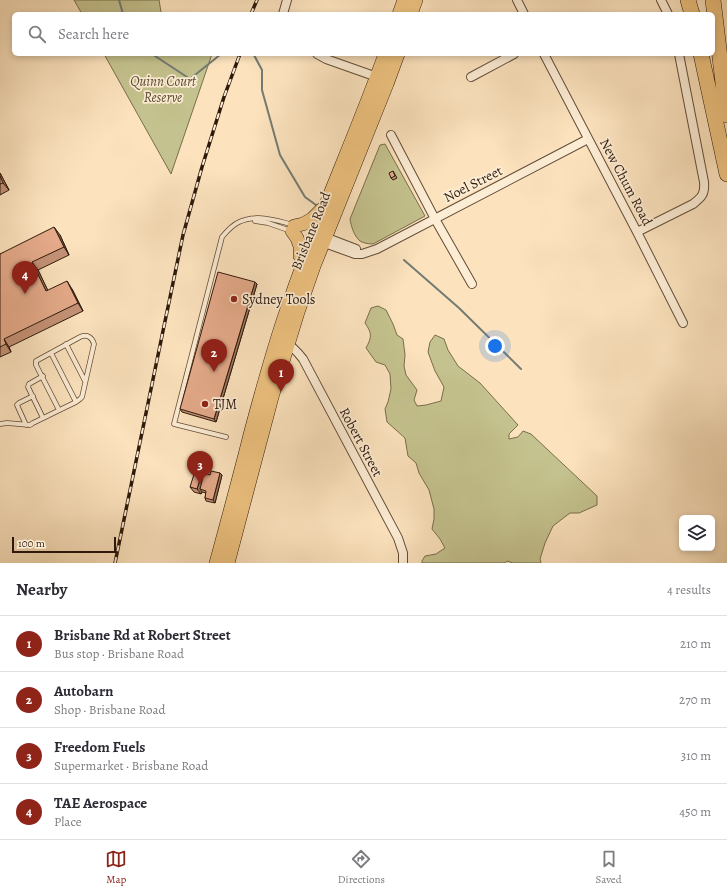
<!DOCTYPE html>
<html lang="en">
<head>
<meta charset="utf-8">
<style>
  :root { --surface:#fff; --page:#f7f7f7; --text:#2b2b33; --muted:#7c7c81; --line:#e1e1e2; --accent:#8f2418 }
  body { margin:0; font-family:Alegreya,serif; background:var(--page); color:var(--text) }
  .controls { position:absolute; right:12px; bottom:12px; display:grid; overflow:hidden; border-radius:6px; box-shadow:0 2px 6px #0003 }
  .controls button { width:36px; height:36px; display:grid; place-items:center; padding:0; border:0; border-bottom:1px solid var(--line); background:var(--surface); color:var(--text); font:20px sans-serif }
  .scale { position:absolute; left:12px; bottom:10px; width:104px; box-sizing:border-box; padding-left:4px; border:2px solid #2e190b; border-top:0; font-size:11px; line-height:14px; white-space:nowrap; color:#2e190b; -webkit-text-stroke:3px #fdedd5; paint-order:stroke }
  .you { position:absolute; left:495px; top:346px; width:14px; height:14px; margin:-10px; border:3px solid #fff; border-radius:50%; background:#1a73e8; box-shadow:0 0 0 6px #1a73e833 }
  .badge { display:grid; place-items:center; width:26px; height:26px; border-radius:50%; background:var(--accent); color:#fff; font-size:13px; font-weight:700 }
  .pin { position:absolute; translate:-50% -33px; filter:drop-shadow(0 1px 2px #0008) }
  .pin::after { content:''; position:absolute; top:21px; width:14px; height:12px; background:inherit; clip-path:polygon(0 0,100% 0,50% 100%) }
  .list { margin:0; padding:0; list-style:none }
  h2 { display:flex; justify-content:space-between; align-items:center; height:52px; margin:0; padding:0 16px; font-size:17px }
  h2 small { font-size:13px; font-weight:400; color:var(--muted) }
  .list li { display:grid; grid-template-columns:26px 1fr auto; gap:12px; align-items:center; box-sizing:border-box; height:56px; padding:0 16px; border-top:1px solid var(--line) }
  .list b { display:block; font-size:15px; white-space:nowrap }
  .list p { margin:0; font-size:13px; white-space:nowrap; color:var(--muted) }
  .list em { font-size:13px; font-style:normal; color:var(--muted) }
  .icon { flex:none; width:22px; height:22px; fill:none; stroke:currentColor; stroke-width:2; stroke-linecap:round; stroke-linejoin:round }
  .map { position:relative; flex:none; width:727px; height:563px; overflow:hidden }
  .search { position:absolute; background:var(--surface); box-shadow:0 2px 6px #0003; left:12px; right:12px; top:12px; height:44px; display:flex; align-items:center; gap:10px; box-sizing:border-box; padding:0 14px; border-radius:6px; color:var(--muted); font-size:15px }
  .sheet { height:276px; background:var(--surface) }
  nav { display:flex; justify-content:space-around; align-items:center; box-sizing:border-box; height:56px; border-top:1px solid var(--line); background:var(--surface); font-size:11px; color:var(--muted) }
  nav a { display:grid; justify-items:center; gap:2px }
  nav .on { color:var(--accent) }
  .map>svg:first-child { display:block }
  .green { fill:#c4c28e; stroke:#796e4c }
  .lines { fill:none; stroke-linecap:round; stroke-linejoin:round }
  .stream { stroke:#737b73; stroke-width:2 }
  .lane-casing { stroke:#624c38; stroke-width:5.5 }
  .street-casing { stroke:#624c38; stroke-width:10 }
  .primary-casing { stroke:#2e190b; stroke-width:14 }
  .highway-casing { stroke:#2e190b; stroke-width:16 }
  .lane { stroke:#fdedd5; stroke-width:4 }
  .street { stroke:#fdedd5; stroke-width:8 }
  .primary { stroke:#eec27f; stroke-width:13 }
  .highway { stroke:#eec27f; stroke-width:15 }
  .rail-casing { stroke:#2e190b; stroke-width:3.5 }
  .rail { stroke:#fdedd5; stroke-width:2; stroke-dasharray:6; stroke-linecap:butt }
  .wall { fill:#c59277; stroke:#2e190b }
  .shaded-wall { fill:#a07761; stroke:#2e190b }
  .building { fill:#e5aa8a; stroke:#2e190b }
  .poi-dot { fill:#8f2418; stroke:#fdedd5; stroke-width:1.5 }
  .labels { text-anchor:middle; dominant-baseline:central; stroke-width:3.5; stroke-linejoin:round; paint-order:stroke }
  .park-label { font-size:14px; font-style:italic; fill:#5b4c32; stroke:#fdedd5 }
  .street-label { font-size:14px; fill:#2e190b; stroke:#fdedd5 }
  .poi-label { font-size:14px; fill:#2e190b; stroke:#fdedd5; text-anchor:start }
</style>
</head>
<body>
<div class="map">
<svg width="727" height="563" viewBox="0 0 727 563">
  <rect width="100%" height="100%" fill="#fce3be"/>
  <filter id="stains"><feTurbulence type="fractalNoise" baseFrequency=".005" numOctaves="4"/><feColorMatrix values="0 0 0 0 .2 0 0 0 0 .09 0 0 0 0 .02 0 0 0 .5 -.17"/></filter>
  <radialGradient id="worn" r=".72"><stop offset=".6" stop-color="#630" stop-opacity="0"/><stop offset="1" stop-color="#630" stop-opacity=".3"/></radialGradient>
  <path class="green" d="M74 0H159L161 12 163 14H82Z
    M104 54H212L171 174Z
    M385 144 425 216 373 244C369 244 363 243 360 241 354 236 351 226 350 219L380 145Z
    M378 306 386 310 393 324 397 335 403 339 405 355 404 366 406 375 417 390 414 400 417 406 426 405 441 401 444 387 435 371 428 352 430 342 435 335 444 339 448 350 458 366 480 383 518 425 509 434V439L518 437 523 431 531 434 597 496V505L579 513H570L553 526 545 543 540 559 541 563H513L507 561 505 563H422V561L425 556 436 554 445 548 440 539 432 529 434 519V509L429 490 419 473 416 463 408 456 405 438 387 422 385 409 388 402 391 389 390 374 385 365 376 362 366 348C372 337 372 333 365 323L371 308Z"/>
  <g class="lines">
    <path class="stream" d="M119 0 123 14
      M152 54 190 79 221 54
      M254 55 262 70V90L280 155 305 197 316 205
      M404 260 459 308 521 369"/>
    <g class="lane-casing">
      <path id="lane" d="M255 221 268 223 291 231
        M66 344 85 381
        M51 353 76 402
        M43 376 29 384 28 387 43 418
        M0 424 7 423 30 425 33 423 76 402 80 399 82 397 94 344C92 337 87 334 80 337L36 361V365L59 410
        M26 425 17 405 19 403 33 396
        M226 437 174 424 222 237C227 231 232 225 239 222 255 214 277 220 293 225"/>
    </g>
    <g class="street-casing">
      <path id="street" d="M517 0 524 14
        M661 0 668 14
        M283 14 287 0
        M317 54 326 59 377 77
        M544 54 637 232 683 323
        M471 77 514 54
        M391 135 435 219 472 284
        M637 232 693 204C702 197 705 194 704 182L679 54
        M322 236 356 249
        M319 241 355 254H362L377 249 588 139
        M288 343 298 353 303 359 398 538 403 553V563"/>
    </g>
    <g class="primary-casing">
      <path id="primary" d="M399 14 404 0
        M411 14 416 0
        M294 226 303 224 312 219 322 209
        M292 231 297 238 300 246V256L303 263
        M216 563C228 519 240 475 251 431 262 390 273 349 287 309 316 222 354 140 385 54
        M228 563 272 397 298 312 314 266 387 84 398 54"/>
    </g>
    <g class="highway-casing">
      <path id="highway" d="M688 0 692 14
        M713 0 727 115
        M701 54 727 174"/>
    </g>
    <use href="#lane" class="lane"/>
    <use href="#street" class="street"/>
    <use href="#primary" class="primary"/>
    <use href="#highway" class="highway"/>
    <g class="rail-casing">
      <path id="rail" d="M251 14 257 0
        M115 563 163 331 183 235 202 167 224 97 240 54"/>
    </g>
    <use href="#rail" class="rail"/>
  </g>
  <path class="wall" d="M393 171 397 178 393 180 391 178Z
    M0 173 9 190 0 195Z
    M60 235 69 255 38 270 48 291 72 289 83 311 9 347 11 352 0 357V254Z
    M257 284 216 422 182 412 180 409Z
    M220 473 222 475 215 503 206 501 205 498 206 493 202 492 201 494 194 492 190 487 206 474 210 475Z"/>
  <path class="shaded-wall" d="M0 173 9 190 3 183 0 176Z
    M54 227 60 235 69 255 64 247Z
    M32 262 38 270 52 299 46 291Z
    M67 281 72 289 83 311 78 303Z
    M255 282 257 284 216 422 214 419Z
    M4 339 9 347 11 352 6 344Z
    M203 470 207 475 200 489 202 492 201 494 197 489Z
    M220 473 222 475 215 503 213 500Z"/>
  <path class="building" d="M393 171 395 176 391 178 389 173Z
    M0 176 3 183 0 184Z
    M54 227 64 247 32 262 46 291 67 281 78 303 4 339 6 344 0 347V254Z
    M218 272 255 282 214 419 180 409Z
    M196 468 203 470 197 489 190 487Z
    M211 471 220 473 213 500 205 498 206 491 200 489 204 473 210 475Z"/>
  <g class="poi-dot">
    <circle cx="234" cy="299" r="4"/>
    <circle cx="205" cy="404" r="4"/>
  </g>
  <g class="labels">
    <g class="park-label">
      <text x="163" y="81">Quinn Court<tspan x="163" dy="16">Reserve</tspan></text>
    </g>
    <g class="street-label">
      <text transform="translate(626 182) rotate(62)">New Chum Road</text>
      <text transform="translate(473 184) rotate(-27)">Noel Street</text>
      <text transform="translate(311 231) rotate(-68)">Brisbane Road</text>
      <text transform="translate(361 442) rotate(62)">Robert Street</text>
    </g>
    <g class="poi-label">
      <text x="242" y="299">Sydney Tools</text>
      <text x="213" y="404">TJM</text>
    </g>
  </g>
  <rect width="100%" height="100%" filter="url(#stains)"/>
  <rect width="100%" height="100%" fill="url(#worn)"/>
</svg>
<div class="controls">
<button><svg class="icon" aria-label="layers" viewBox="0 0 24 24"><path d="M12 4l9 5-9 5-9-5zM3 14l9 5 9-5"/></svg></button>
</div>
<div class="scale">100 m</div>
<div class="you"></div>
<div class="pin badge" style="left:281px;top:392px">1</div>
<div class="pin badge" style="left:214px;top:372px">2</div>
<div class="pin badge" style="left:200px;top:484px">3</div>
<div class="pin badge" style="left:25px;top:294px">4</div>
<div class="search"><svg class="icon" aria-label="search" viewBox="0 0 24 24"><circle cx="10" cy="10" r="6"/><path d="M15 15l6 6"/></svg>Search here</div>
</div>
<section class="sheet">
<h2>Nearby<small>4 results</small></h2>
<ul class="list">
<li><span class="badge">1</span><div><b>Brisbane Rd at Robert Street</b><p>Bus stop · Brisbane Road</p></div><em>210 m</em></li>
<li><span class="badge">2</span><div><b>Autobarn</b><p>Shop · Brisbane Road</p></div><em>270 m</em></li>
<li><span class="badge">3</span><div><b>Freedom Fuels</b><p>Supermarket · Brisbane Road</p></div><em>310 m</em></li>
<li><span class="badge">4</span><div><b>TAE Aerospace</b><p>Place</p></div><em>450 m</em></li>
</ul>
</section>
<nav>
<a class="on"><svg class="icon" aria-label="map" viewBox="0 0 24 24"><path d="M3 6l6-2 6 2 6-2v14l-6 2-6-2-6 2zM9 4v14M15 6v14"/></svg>Map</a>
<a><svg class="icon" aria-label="directions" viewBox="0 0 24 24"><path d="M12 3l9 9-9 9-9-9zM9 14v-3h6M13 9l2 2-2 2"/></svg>Directions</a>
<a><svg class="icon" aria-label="saved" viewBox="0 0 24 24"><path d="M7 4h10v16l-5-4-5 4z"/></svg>Saved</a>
</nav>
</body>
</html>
